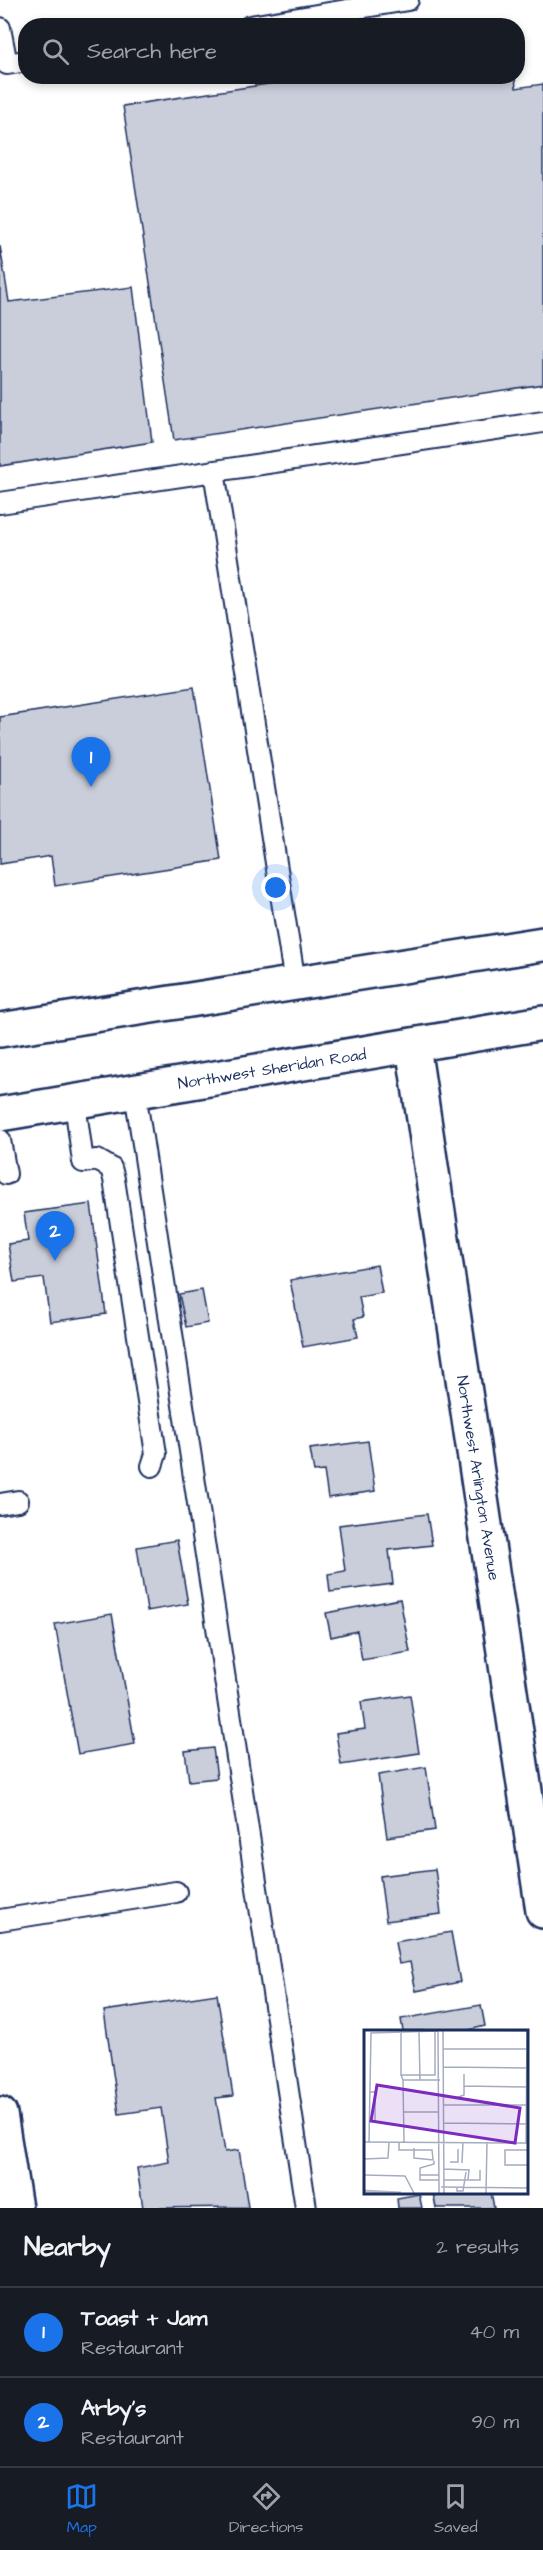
<!DOCTYPE html>
<html lang="en">
<head>
<meta charset="utf-8">
<style>
  :root { --surface:#171b24; --page:#20242c; --text:#f1f3f6; --muted:#9ea1a6; --line:#363941; --accent:#1a73e8 }
  body { margin:0; font-family:"Architects Daughter",sans-serif; background:var(--page); color:var(--text) }
  .you { position:absolute; left:276px; top:888px; width:21px; height:21px; margin:-15px; border:4px solid #fff; border-radius:50%; background:#1a73e8; box-shadow:0 0 0 9px #1a73e833 }
  .badge { display:grid; place-items:center; width:39px; height:39px; border-radius:50%; background:var(--accent); color:#fff; font-size:20px; font-weight:700 }
  .pin { position:absolute; translate:-50% -50px; filter:drop-shadow(0 2px 3px #0008) }
  .pin::after { content:''; position:absolute; top:32px; width:21px; height:18px; background:inherit; clip-path:polygon(0 0,100% 0,50% 100%) }
  .list { margin:0; padding:0; list-style:none }
  h2 { display:flex; justify-content:space-between; align-items:center; height:78px; margin:0; padding:0 24px; font-size:26px }
  h2 small { font-size:20px; font-weight:400; color:var(--muted) }
  .list li { display:grid; grid-template-columns:39px 1fr auto; gap:18px; align-items:center; box-sizing:border-box; height:90px; padding:0 24px; border-top:2px solid var(--line) }
  .list b { display:block; font-size:22px; white-space:nowrap }
  .list p { margin:0; font-size:20px; white-space:nowrap; color:var(--muted) }
  .list em { font-size:20px; font-style:normal; color:var(--muted) }
  .icon { flex:none; width:33px; height:33px; fill:none; stroke:currentColor; stroke-width:2; stroke-linecap:round; stroke-linejoin:round }
  .map { position:relative; flex:none; width:543px; height:2208px; overflow:hidden }
  .search { position:absolute; background:var(--surface); box-shadow:0 3px 9px #0003; left:18px; right:18px; top:18px; height:66px; display:flex; align-items:center; gap:15px; box-sizing:border-box; padding:0 21px; border-radius:24px; color:var(--muted); font-size:22px }
  .sheet { height:258px; background:var(--surface) }
  nav { display:flex; justify-content:space-around; align-items:center; box-sizing:border-box; height:84px; border-top:2px solid var(--line); background:var(--surface); font-size:16px; color:var(--muted) }
  nav a { display:grid; justify-items:center; gap:3px }
  nav .on { color:var(--accent) }
  .map>svg:first-child { display:block }
  .building { fill:#caceda; stroke:#1b2f5e; stroke-width:1.5 }
  .lines { fill:none; stroke-linecap:round; stroke-linejoin:round }
  .lane-casing { stroke:#1b2f5e; stroke-width:24 }
  .street-casing { stroke:#1b2f5e; stroke-width:38 }
  .primary-casing { stroke:#1b2f5e; stroke-width:38 }
  .lane { stroke:#fff; stroke-width:20 }
  .street { stroke:#fff; stroke-width:33 }
  .primary { stroke:#fff; stroke-width:33 }
  .labels { text-anchor:middle; dominant-baseline:central; stroke-width:5; stroke-linejoin:round; paint-order:stroke }
  .street-label { font-size:16px; fill:#1b2f5e; stroke:#fff }
  .inset-river { fill:none; stroke:#b5bbca; stroke-width:3 }
  .inset-road { fill:none; stroke:#a4acbf; stroke-width:1.5 }
  .view { fill:#7b2cbf; fill-opacity:0.15; stroke:#7b2cbf; stroke-width:3 }
  .inset-edge { fill:none; stroke:#1b2f5e; stroke-width:3 }
</style>
</head>
<body>
<div class="map">
<svg width="543" height="2208" viewBox="0 0 543 2208">
  <rect width="100%" height="100%" fill="#fff"/>
  <filter id="ink" filterUnits="userSpaceOnUse"><feTurbulence type="fractalNoise" baseFrequency=".0167" numOctaves="2"/><feDisplacementMap in="SourceGraphic" scale="12" xChannelSelector="R" yChannelSelector="G"/><feConvolveMatrix kernelMatrix="1 2 1 2 8 2 1 2 1" color-interpolation-filters="sRGB"/></filter>
  <g filter="url(#ink)">
    <path class="building" d="M320 76H515L516 88 543 84V384L174 440 123 106Z
      M0 246 9 302 133 287 152 442 0 466Z
      M194 687 221 860 55 886 51 856 0 864V717Z
      M91 1204 106 1314 50 1322 44 1278 14 1282 8 1244 28 1241 24 1213Z
      M377 1265 382 1293 359 1297 363 1317 354 1319 358 1337 303 1347 290 1280Z
      M202 1290 208 1323 186 1327 179 1294Z
      M368 1441 375 1491 328 1498 324 1471 314 1472 310 1449Z
      M427 1514 432 1545 389 1550 393 1584 330 1592 328 1574 345 1571 339 1525Z
      M177 1540 188 1604 147 1611 137 1547Z
      M400 1599 410 1652 362 1660 357 1631 331 1637 326 1613Z
      M112 1614 135 1744 78 1754 55 1624Z
      M410 1695 419 1753 341 1765 336 1733 365 1729 361 1702Z
      M213 1748 217 1778 189 1781 185 1751Z
      M426 1767 435 1830 387 1837 378 1775Z
      M435 1869 441 1914 386 1921 380 1876Z
      M451 1932 460 1982 416 1991 410 1962 399 1964 395 1942Z
      M217 1994 233 2096 216 2098 225 2152 239 2150 248 2207 143 2208 137 2168 169 2162 161 2108 119 2114 104 2011Z
      M481 2005 485 2026 465 2031H403L401 2019Z
      M433 2192H491L494 2208H436Z
      M419 2194 422 2208H398L397 2198Z"/>
    <g class="lines">
      <g class="lane-casing">
        <path id="lane" d="M250 26 408 0
          M0 28 7 64 26 61
          M214 471 295 983
          M0 503 543 422
          M135 1092 306 2208
          M75 1103 83 1162 97 1160 111 1168 114 1179 156 1454 152 1466
          M0 1140 6 1174
          M0 1504 18 1501
          M0 1920 176 1892"/>
      </g>
      <g class="street-casing">
        <path id="street" d="M413 1046 543 1911"/>
      </g>
      <g class="primary-casing">
        <path id="primary" d="M0 1030 543 944
          M0 1114 543 1023
          M0 2114 15 2208"/>
      </g>
      <use href="#lane" class="lane"/>
      <use href="#street" class="street"/>
      <use href="#primary" class="primary"/>
    </g>
  </g>
  <g class="labels">
    <g class="street-label">
      <text transform="translate(272 1069) rotate(-9)">Northwest Sheridan Road</text>
      <text transform="translate(478 1478) rotate(81)">Northwest Arlington Avenue</text>
    </g>
  </g>
  <g transform="translate(364 2030)">
    <rect width="164" height="164" fill="#fff"/>
    <path class="inset-river" d="M0 161 37 163"/>
    <path class="inset-road" d="M74 0 75 163M79 0 164 1M79 0 80 163M37 1V45H71V1M79 19H163M79 37 164 38M37 45 39 50H56L55 1M39 50 40 112M56 50H76M100 56 163 57M92 68 100 65V44M79 75H164M40 82H74M5 91H11V62H5M79 93 164 94M0 112 164 113M5 112 7 3 74 1M35 112V120H68L69 129M162 113 163 0M50 118V128L70 130M164 120H141V135H164M0 129 24 128 25 112M70 131V134L56 138V150H75M86 132H94V119M98 133 99 112M80 139 105 140 104 150H80M0 145 41 146 50 163M56 145H75M104 150H116V140M77 157 164 158M93 158V161H99L102 142M122 163 123 112"/>
    <path class="view" d="M13 55 156 78 151 113 7 91Z"/>
    <rect width="164" height="164" class="inset-edge"/>
  </g>
</svg>
<div class="you"></div>
<div class="pin badge" style="left:91px;top:787px">1</div>
<div class="pin badge" style="left:55px;top:1261px">2</div>
<div class="search"><svg class="icon" aria-label="search" viewBox="0 0 24 24"><circle cx="10" cy="10" r="6"/><path d="M15 15l6 6"/></svg>Search here</div>
</div>
<section class="sheet">
<h2>Nearby<small>2 results</small></h2>
<ul class="list">
<li><span class="badge">1</span><div><b>Toast + Jam</b><p>Restaurant</p></div><em>40 m</em></li>
<li><span class="badge">2</span><div><b>Arby's</b><p>Restaurant</p></div><em>90 m</em></li>
</ul>
</section>
<nav>
<a class="on"><svg class="icon" aria-label="map" viewBox="0 0 24 24"><path d="M3 6l6-2 6 2 6-2v14l-6 2-6-2-6 2zM9 4v14M15 6v14"/></svg>Map</a>
<a><svg class="icon" aria-label="directions" viewBox="0 0 24 24"><path d="M12 3l9 9-9 9-9-9zM9 14v-3h6M13 9l2 2-2 2"/></svg>Directions</a>
<a><svg class="icon" aria-label="saved" viewBox="0 0 24 24"><path d="M7 4h10v16l-5-4-5 4z"/></svg>Saved</a>
</nav>
</body>
</html>
